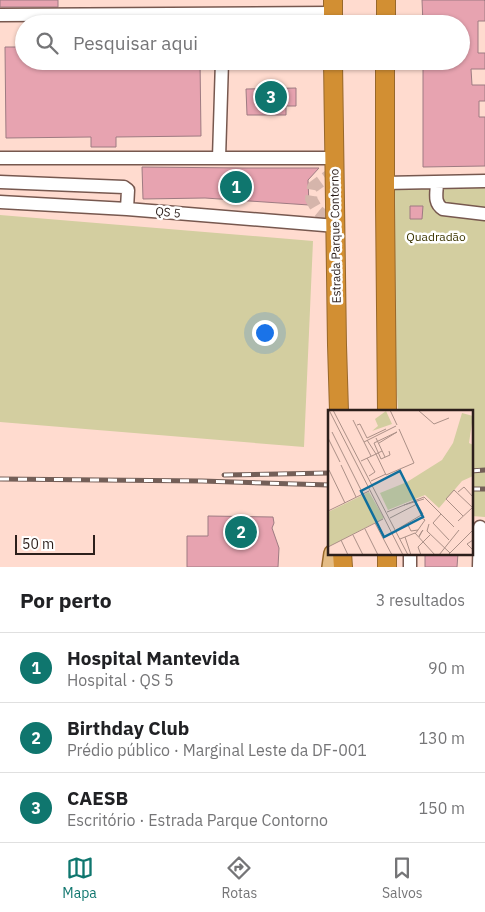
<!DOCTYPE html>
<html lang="pt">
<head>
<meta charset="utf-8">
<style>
  :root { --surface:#fff; --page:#f2f2f2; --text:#202124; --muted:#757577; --line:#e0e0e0; --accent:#0f766e }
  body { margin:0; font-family:"IBM Plex Sans",sans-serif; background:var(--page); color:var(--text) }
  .scale { position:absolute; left:15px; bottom:12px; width:80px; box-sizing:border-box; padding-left:5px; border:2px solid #2c1f1b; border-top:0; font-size:14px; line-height:18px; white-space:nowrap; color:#2c1f1b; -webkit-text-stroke:4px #fff; paint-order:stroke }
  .you { position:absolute; left:264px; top:332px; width:18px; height:18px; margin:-12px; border:4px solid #fff; border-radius:50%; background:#1a73e8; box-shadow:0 0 0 8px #1a73e833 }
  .badge { display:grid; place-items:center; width:32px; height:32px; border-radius:50%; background:var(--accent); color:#fff; font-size:16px; font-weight:700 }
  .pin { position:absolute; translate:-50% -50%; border:2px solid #fff; box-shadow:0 1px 5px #0006 }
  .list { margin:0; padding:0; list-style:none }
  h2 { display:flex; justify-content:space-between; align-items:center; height:65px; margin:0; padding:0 20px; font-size:21px }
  h2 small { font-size:16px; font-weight:400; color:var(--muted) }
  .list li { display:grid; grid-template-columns:32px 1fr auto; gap:15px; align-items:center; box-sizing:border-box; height:70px; padding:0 20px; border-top:1px solid var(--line) }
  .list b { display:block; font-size:19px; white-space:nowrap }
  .list p { margin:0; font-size:16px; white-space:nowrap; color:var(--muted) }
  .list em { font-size:16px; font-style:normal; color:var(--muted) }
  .icon { flex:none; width:28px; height:28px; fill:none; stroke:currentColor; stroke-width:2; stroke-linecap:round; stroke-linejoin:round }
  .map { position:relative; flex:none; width:485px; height:567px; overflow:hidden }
  .search { position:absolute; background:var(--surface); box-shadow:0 1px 4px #0004; left:15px; right:15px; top:15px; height:55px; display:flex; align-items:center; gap:12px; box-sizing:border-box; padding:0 18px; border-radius:28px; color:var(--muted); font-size:19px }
  .sheet { height:275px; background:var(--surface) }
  nav { display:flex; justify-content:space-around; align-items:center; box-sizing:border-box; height:70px; border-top:1px solid var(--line); background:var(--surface); font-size:14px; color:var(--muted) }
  nav a { display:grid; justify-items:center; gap:2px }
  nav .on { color:var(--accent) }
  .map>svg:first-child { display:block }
  .green { fill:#d3cea0 }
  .building { fill:#e7a3b0; stroke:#9e7b82 }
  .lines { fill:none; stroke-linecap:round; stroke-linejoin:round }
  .minor-tunnel { stroke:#d5b5ab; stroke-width:12; stroke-dasharray:12 6; stroke-linecap:butt }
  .minor-casing { stroke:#77584f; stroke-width:15 }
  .major-casing { stroke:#98682b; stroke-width:18 }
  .highway-casing { stroke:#98682b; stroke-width:20 }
  .minor { stroke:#fff; stroke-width:12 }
  .major { stroke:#e4bc85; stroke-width:15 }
  .highway { stroke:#d28f33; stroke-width:18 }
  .rail-casing { stroke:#745f58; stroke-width:5 }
  .rail { stroke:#fff; stroke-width:3; stroke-dasharray:9; stroke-linecap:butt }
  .labels { text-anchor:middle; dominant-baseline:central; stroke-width:5; stroke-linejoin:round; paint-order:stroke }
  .street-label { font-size:12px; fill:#2c1f1b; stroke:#fff }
  .park-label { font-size:12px; fill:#3b3501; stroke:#fff }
  .inset-road { fill:none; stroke:#ab9087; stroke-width:1 }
  .view { fill:#106f9d; fill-opacity:0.15; stroke:#106f9d; stroke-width:2.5 }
  .inset-edge { fill:none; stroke:#2c1f1b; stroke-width:2.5 }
</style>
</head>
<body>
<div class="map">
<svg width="485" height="567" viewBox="0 0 485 567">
  <rect width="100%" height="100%" fill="#ffdbcf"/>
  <path class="green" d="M485 182V517L471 516V411H398L384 183Z
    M0 215 313 241 304 447 0 422Z"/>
  <path class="building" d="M0 0H58V7H0Z
    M422 0H484L485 1V21H478V53H485V69H471L472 85H485V101H479V117H485V166L423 167V61H461V24H423Z
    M5 47H24V61H200L201 136 116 137V147H91V137L6 138Z
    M296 88V106H286V115H247L246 89Z
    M142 167 242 168H319L308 180 309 205 205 198 143 199Z
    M410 206H423L422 219H410Z
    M208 516 273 517 274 523 272 528 279 548 278 567H187V536H208Z
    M425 553H458L457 567H425Z"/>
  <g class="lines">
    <path class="minor-tunnel" d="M335 171 313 187 311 199 318 211 336 226"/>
    <g class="minor-casing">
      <path id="minor" d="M0 15 333 13
        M0 158H334
        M219 158 222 61
        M0 182 124 187 128 190 127 209
        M437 182C437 192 433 203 443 209L485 214
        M384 183 485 181
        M0 202 127 209 336 226
        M410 567V553
        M479 567 480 527"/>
    </g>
    <g class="major-casing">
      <path id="major" d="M330 567 332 553"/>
    </g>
    <g class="highway-casing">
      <path id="highway" d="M333 24V0
        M386 24V0
        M333 61 337 345 339 411
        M385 61V204L387 411
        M342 553 343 567
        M387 567V553"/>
    </g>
    <use href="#minor" class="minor"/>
    <use href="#major" class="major"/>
    <use href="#highway" class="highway"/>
    <g class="rail-casing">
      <path id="rail" d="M471 471 485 470
        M224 475 329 473
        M0 479 202 481 329 485
        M471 489H485"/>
    </g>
    <use href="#rail" class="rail"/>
  </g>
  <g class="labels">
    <g class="street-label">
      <text transform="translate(168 212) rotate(5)">QS 5</text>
      <text transform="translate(335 236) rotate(-91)">Estrada Parque Contorno</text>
    </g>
    <g class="park-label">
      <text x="436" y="236">Quadradão</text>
    </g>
  </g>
  <g transform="translate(328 410)">
    <rect width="145" height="145" fill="#ffdbcf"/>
    <path d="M58 1 64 14 44 21 50 16 47 9ZM134 3 145 6 141 33 145 35V66L134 71 111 98 97 85 60 100 52 83 79 72 114 50 125 33ZM41 82 56 108 0 137V102Z" fill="#d3cea0"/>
    <path class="inset-road" d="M1 0 75 145M5 0 80 145M62 0 69 15M90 0 106 14 121 8M25 10 43 46M29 15 32 14 39 28M4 22 35 84M0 28 12 52M39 28 58 19M48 28 57 47M36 32 68 16M51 33 69 22M54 41 48 44 58 65 86 53 71 19M61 41 62 45 53 49 46 33 69 22M39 48 47 62 41 66M33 51 48 44 39 30M13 55 28 87M1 60 17 93M43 71 58 64M130 82 136 77 145 87M76 95 96 89M0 101 41 81M59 102 96 87 126 117M113 104 105 113 121 130M135 106 118 89 126 80 144 97M62 108 89 94 95 104 68 120M130 111 144 98M47 113 64 145M101 114 99 121 122 143M80 115 83 121 90 120 87 124M37 119 50 145M90 120 97 110 94 108M25 125 35 145M77 127 83 145M91 127 94 121 95 120 91 126M72 129 87 123 107 145M13 130 20 145M145 130 139 134 145 140M0 137 55 109M93 145 90 137 102 125M111 145 131 120M120 145 145 120"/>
    <path class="view" d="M72 61 95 107 56 127 33 81Z"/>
    <rect width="145" height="145" class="inset-edge"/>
  </g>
</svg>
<div class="scale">50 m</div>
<div class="you"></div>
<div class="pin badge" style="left:236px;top:187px">1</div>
<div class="pin badge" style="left:241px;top:532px">2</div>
<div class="pin badge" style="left:271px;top:97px">3</div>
<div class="search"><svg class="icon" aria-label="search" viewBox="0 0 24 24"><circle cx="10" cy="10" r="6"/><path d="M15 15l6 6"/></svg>Pesquisar aqui</div>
</div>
<section class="sheet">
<h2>Por perto<small>3 resultados</small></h2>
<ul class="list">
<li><span class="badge">1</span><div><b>Hospital Mantevida</b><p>Hospital · QS 5</p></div><em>90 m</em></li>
<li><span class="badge">2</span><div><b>Birthday Club</b><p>Prédio público · Marginal Leste da DF-001</p></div><em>130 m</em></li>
<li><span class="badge">3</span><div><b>CAESB</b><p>Escritório · Estrada Parque Contorno</p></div><em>150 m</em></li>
</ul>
</section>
<nav>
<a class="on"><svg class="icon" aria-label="map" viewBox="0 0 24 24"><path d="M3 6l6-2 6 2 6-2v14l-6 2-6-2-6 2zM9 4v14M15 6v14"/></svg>Mapa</a>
<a><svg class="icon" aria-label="directions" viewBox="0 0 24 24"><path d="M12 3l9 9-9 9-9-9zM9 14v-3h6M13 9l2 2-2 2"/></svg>Rotas</a>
<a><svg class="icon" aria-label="saved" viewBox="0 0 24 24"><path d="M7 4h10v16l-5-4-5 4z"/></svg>Salvos</a>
</nav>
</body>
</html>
